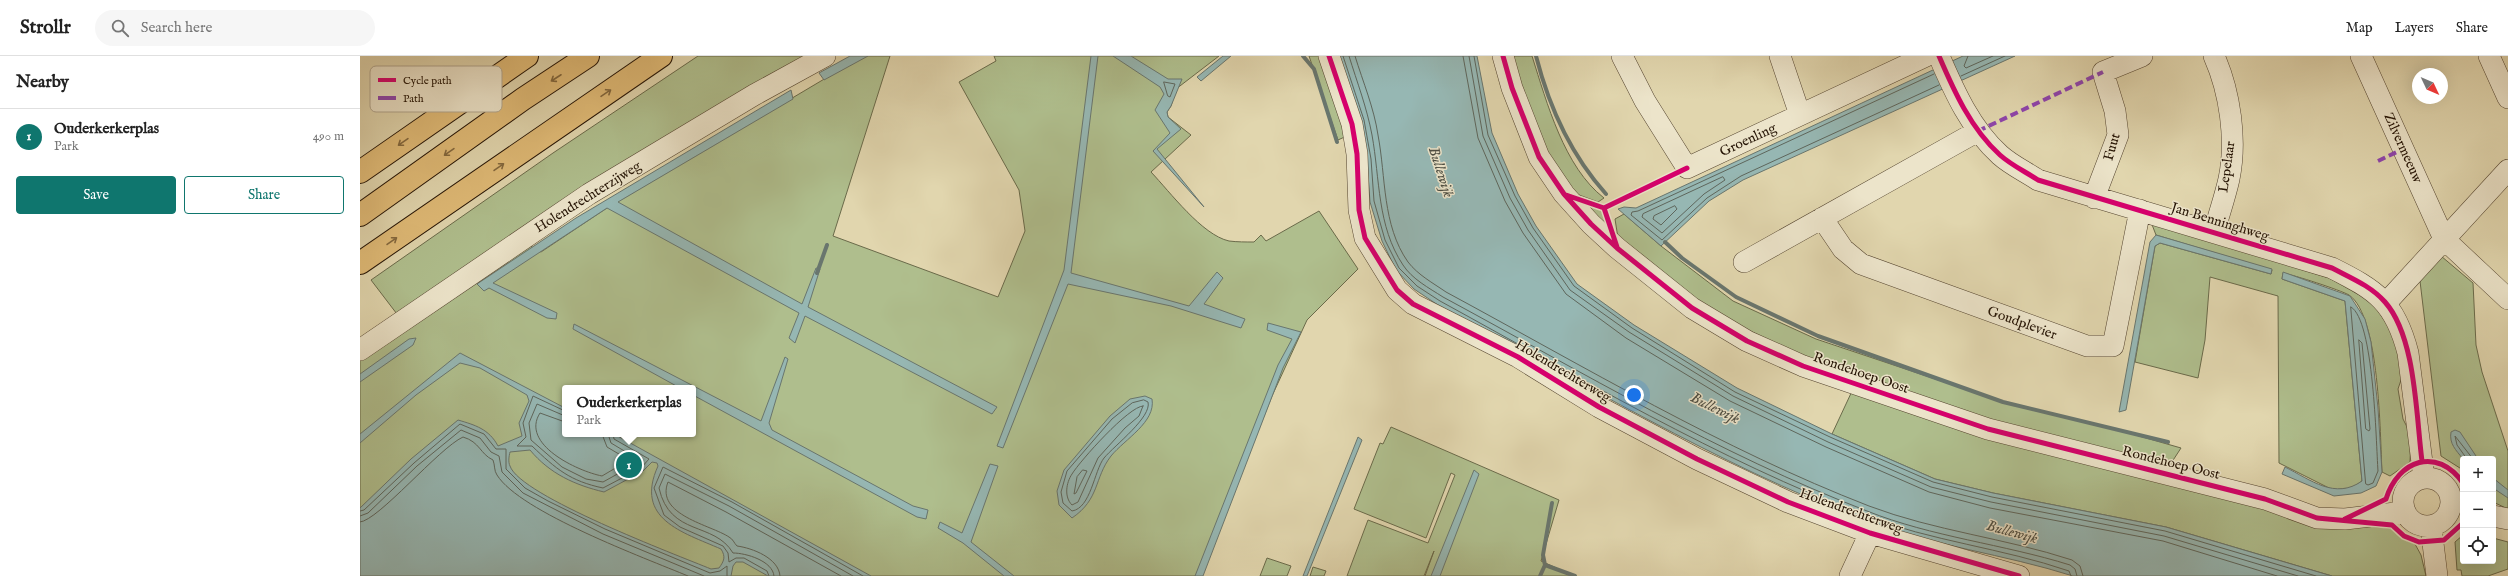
<!DOCTYPE html>
<html lang="en">
<head>
<meta charset="utf-8">
<style>
  :root { --surface:#fff; --page:#f6f6f6; --text:#222; --muted:#767676; --line:#e0e0e0; --accent:#0f766e }
  body { margin:0; font-family:"IM FELL English",serif; background:var(--page); color:var(--text) }
  .controls { position:absolute; right:12px; bottom:12px; display:grid; overflow:hidden; border-radius:4px; box-shadow:0 4px 16px #0002 }
  .controls button { width:36px; height:36px; display:grid; place-items:center; padding:0; border:0; border-bottom:1px solid var(--line); background:var(--surface); color:var(--text); font:20px sans-serif }
  .compass { position:absolute; left:2052px; top:12px; width:36px; height:36px; border-radius:50%; background:var(--surface); box-shadow:0 4px 16px #0002; rotate:134deg }
  .you { position:absolute; left:1274px; top:339px; width:14px; height:14px; margin:-10px; border:3px solid #fff; border-radius:50%; background:#1a73e8; box-shadow:0 0 0 6px #1a73e833 }
  .badge { display:grid; place-items:center; width:26px; height:26px; border-radius:50%; background:var(--accent); color:#fff; font-size:13px; font-weight:700 }
  .pin { position:absolute; translate:-50% -50%; border:2px solid #fff; box-shadow:0 1px 4px #0006 }
  .popup { position:absolute; left:202px; top:329px; width:134px; height:52px; box-sizing:border-box; display:grid; place-content:center; border-radius:4px; background:var(--surface); filter:drop-shadow(0 1px 3px #0005); font-size:13px; white-space:nowrap; color:var(--muted) }
  .popup b { font-size:15px; color:var(--text) }
  .popup::after { content:''; position:absolute; left:50%; top:100%; margin-left:-8px; border:8px solid transparent; border-top-color:var(--surface) }
  .list { margin:0; padding:0; list-style:none }
  h2 { display:flex; justify-content:space-between; align-items:center; height:52px; margin:0; padding:0 16px; font-size:17px }
  h2 small { font-size:13px; font-weight:400; color:var(--muted) }
  .list li { display:grid; grid-template-columns:26px 1fr auto; gap:12px; align-items:center; box-sizing:border-box; height:56px; padding:0 16px; border-top:1px solid var(--line) }
  .list b { display:block; font-size:15px; white-space:nowrap }
  .list p { margin:0; font-size:13px; white-space:nowrap; color:var(--muted) }
  .list em { font-size:13px; font-style:normal; color:var(--muted) }
  .actions { display:flex; gap:8px; padding:12px 16px }
  .actions a { flex:1; padding:9px 0; border:1px solid var(--accent); border-radius:4px; text-align:center; font-size:14px; color:var(--accent) }
  .actions .main { background:var(--accent); color:#fff }
  .icon { flex:none; width:22px; height:22px; fill:none; stroke:currentColor; stroke-width:2; stroke-linecap:round; stroke-linejoin:round }
  .map { position:relative; flex:none; width:2148px; height:520px; overflow:hidden }
  header { display:flex; align-items:center; gap:24px; box-sizing:border-box; height:56px; padding:0 20px; background:var(--surface); border-bottom:1px solid var(--line) }
  header strong { font-size:19px }
  nav { display:flex; gap:22px; margin-inline-start:auto; font-size:14px }
  .search { width:280px; height:36px; background:var(--page); display:flex; align-items:center; gap:10px; box-sizing:border-box; padding:0 14px; border-radius:22px; color:var(--muted); font-size:15px }
  main { display:flex }
  aside { flex:1; background:var(--surface) }
  .map>svg:first-child { display:block }
  .green { fill:#afbe8d; stroke:#6a6a4a; fill-rule:evenodd }
  .water { fill:#96b7b3; stroke:#69766e; fill-rule:evenodd }
  .lines { fill:none; stroke-linecap:round; stroke-linejoin:round }
  .shore { stroke:#5e665c; stroke-width:1 }
  .stream { stroke:#69766e; stroke-width:4 }
  .minor-casing { stroke:#554530; stroke-width:22 }
  .highway-casing { stroke:#261506; stroke-width:24 }
  .minor { stroke:#ece4ca; stroke-width:21 }
  .highway { stroke:#e0bb77; stroke-width:22 }
  .quiet { stroke:#8e44ad; stroke-width:4; stroke-dasharray:8 4; stroke-linecap:butt }
  .cycleway-casing { stroke:#ece4ca; stroke-width:8 }
  .cycleway { stroke:#d6006c; stroke-width:5 }
  .oneway { stroke:#83683e }
  .labels { text-anchor:middle; dominant-baseline:central; stroke-width:3; stroke-linejoin:round; paint-order:stroke }
  .street-label { font-size:14px; fill:#261506; stroke:#ece4ca }
  .water-label { font-size:15px; font-style:italic; fill:#4d4e43; stroke:#ece4ca }
  .key { fill:#ece4ca; stroke:#b1a68f; stroke-width:1 }
  .key-label { font-size:11px; fill:#261506 }
</style>
</head>
<body>
<header>
<strong>Strollr</strong>
<div class="search"><svg class="icon" aria-label="search" viewBox="0 0 24 24"><circle cx="10" cy="10" r="6"/><path d="M15 15l6 6"/></svg>Search here</div>
<nav><a>Map</a><a>Layers</a><a>Share</a></nav>
</header>
<main>
<aside>
<h2>Nearby<small></small></h2>
<ul class="list">
<li><span class="badge">1</span><div><b>Ouderkerkerplas</b><p>Park</p></div><em>490 m</em></li>
</ul>
<div class="actions"><a class="main">Save</a><a>Share</a></div>
</aside>
<div class="map">
<svg width="2148" height="520" viewBox="0 0 2148 520">
  <rect width="100%" height="100%" fill="#e1d6ae"/>
  <filter id="stains"><feTurbulence type="fractalNoise" baseFrequency=".005" numOctaves="4"/><feColorMatrix values="0 0 0 0 .2 0 0 0 0 .09 0 0 0 0 .02 0 0 0 .5 -.17"/></filter>
  <radialGradient id="worn" r=".72"><stop offset=".6" stop-color="#630" stop-opacity="0"/><stop offset="1" stop-color="#630" stop-opacity=".3"/></radialGradient>
  <path class="green" d="M338 0H458L158 183 181 196 247 152 503 0H530L473 180 638 241 665 175 659 134 599 26 636 5 634 0H859L816 33 811 50 807 56 808 61 831 79 791 116C810 136 842 179 869 185 877 186 886 186 894 186L901 179 906 185 959 155 998 213 947 264 912 340 840 520H0V298L40 262 11 224 193 97ZM205 332H333V378H205Z
    M949 0H967L991 78 978 84Z
    M1152 0H1172C1187 47 1204 111 1244 142L1238 146 1211 136 1172 72Z
    M1218 146 1241 154 1251 175Z
    M1264 158 1301 190 1373 245 1456 283 1644 346 1758 374 1821 392 1808 412 1696 387 1456 307 1337 249 1258 182 1255 163Z
    M1791 166 1969 222 2012 246 2033 277 2043 318 2038 333 2043 363 2051 379 2050 406 2030 420 2022 416C2020 379 2020 260 1989 239 1980 234 1934 219 1923 217L1922 223 1985 245 2002 425 1992 432 1973 434 1919 407 1918 240 1850 221 1845 284 1838 322 1775 306 1795 190 1800 187 1911 218 1912 214 1796 179Z
    M2081 200 2113 227 2116 289 2122 316 2148 395V453L2133 446V403H2103V414L2081 400 2060 225Z
    M1493 333 1994 469 2030 472 2043 483 2055 488 2061 499 2066 520H1972L1806 471 1633 437 1575 423 1472 378Z
    M1031 371 1199 444 1181 505 1214 520H1065L1074 495 1064 520H987L1008 464 1068 487 1095 419 1091 417 1066 482 994 453 1020 387 1023 388Z
    M2103 479V505H2133V482L2148 486V513L2128 520H2102L2101 514H2097L2095 486Z
    M907 502 931 510 927 520H900Z
    M953 511 966 515 964 520H950Z"/>
  <path class="water" d="M490 0H508L464 24 459 17Z
    M731 0H738L711 217 829 250 857 216 863 222 844 248 885 263 881 272 811 250 708 228 643 392 637 390 704 214Z
    M753 0H771L808 23H822L811 50 807 56 808 61 821 73 797 93 844 151 793 95 810 77 795 54 804 38 800 31Z
    M863 0H871L841 25 837 21Z
    M979 0H1117L1132 77 1158 138 1176 170 1217 228 1274 269 1377 332 1472 378 1575 423 1633 437 1806 471 1972 520H1713C1644 498 1572 490 1504 464 1356 408 1218 324 1078 249L1054 233 1036 214 1022 185 1010 146 1007 104Z
    M1603 0H1655L1383 124 1349 145 1301 190 1258 153 1264 151 1276 152Z
    M431 34 433 43 258 146 442 248 456 212 460 213 448 251 637 351 632 358 445 260 435 287 429 282 439 257 247 152 133 227 197 257 196 263 187 262 129 232 124 235 117 228 216 162Z
    M1796 179 1912 213 1911 218 1800 187 1795 190 1766 354 1759 356 1790 186Z
    M1923 216 1990 240 2005 263 2011 286 2018 352 2022 416 2016 430 2001 437 1974 440 1922 418 1925 411C1951 424 1975 444 2002 425L1985 245 1922 223Z
    M908 267 941 276 923 312 843 520H835L918 309 932 283 907 274Z
    M214 268 401 365 425 301 428 303 409 367 412 374 553 450 568 454 566 463 557 461 333 339V332H320L213 273Z
    M56 282 53 289 0 326V318L49 283Z
    M100 297 205 352V378H254L511 520H408L383 506H376L373 510 371 520H0V452L51 403 98 364C115 369 129 373 138 390L162 380 159 367 169 345 167 339 120 312 100 307 56 339 0 387V378ZM170 394C190 418 215 429 244 436L283 415 292 406 297 407 298 410C274 463 322 476 361 493 366 501 364 505 359 512L351 513C317 499 160 440 150 410 148 406 149 400 150 396Z
    M785 340 792 343C796 366 765 383 751 400 734 422 740 443 712 462L699 449 697 435 704 414 750 360 770 343Z
    M2095 374 2100 376 2118 403H2103C2096 394 2089 388 2091 376Z
    M998 381 1002 384 947 520H943Z
    M630 408 638 410 611 486 654 520H644L603 487 578 472 580 466 602 477Z
    M1114 414 1119 418 1080 520H1071Z
    M2133 422 2148 434V442L2133 432Z"/>
  <g class="lines">
    <path class="shore" d="M983 0 1004 64 1011 103 1014 145 1025 184 1039 212 1057 230 1080 245C1219 321 1357 403 1506 460 1571 485 1642 492 1709 515L1711 520
      M989 0C997 26 1007 52 1012 79 1020 123 1017 170 1043 209 1052 223 1069 232 1083 241 1222 316 1359 398 1507 455 1572 481 1643 488 1710 509L1715 513 1717 520
      M995 0C1003 26 1014 52 1018 79 1026 121 1022 169 1048 206 1058 219 1073 227 1086 236 1225 311 1362 393 1509 450 1575 475 1645 482 1712 504L1720 510 1723 520
      M1103 0 1118 82 1145 145 1163 177 1206 238 1266 282 1370 345 1466 391 1569 436 1630 452 1803 485 1917 520
      M1109 0 1123 80 1150 142 1168 174 1210 234 1269 276 1373 340 1468 386 1571 431 1631 446 1804 480 1938 520
      M1114 0 1128 79 1155 140 1173 172 1214 230 1272 272 1375 336 1470 381 1573 426 1632 441 1805 475 1956 520
      M1608 0 1604 10 1606 12 1633 0
      M1574 18 1278 155 1272 156 1271 159 1302 184 1347 142 1381 120 1579 29
      M1601 20 1645 0
      M804 26 815 28 810 41 808 40Z
      M1363 121 1365 124 1344 138 1302 177 1282 161 1283 158Z
      M1315 150 1317 153 1301 169 1293 163 1294 160Z
      M1991 251C2014 264 2016 386 2018 415L2013 427 2008 429 2006 428Z
      M1999 284 2002 287 2010 373 2009 375 2006 373Z
      M784 344 788 346C792 361 755 389 744 402 734 415 731 452 712 455L703 447 701 436 707 415 752 363 772 347Z
      M783 350 779 360 765 372 738 402 718 446 712 449C704 441 706 427 712 418 720 405 769 350 783 350Z
      M205 355 173 340 163 367 166 381 157 390H172C196 413 210 425 243 432L281 412 289 403 254 383 253 378
      M205 360 177 348 169 367 171 384 202 411 226 423 243 426 281 405 251 387 248 378
      M205 366 180 357C160 388 217 415 242 420L269 404 247 391 242 378
      M2107 403 2097 389 2095 380 2113 403
      M723 414 727 415 716 437 714 438 717 421Z
      M0 455 4 454 54 407 100 368 124 378 136 393H146V413L165 432 188 445 245 473 350 517 360 515 367 510V520
      M0 460 8 457 57 410 101 374 120 382 131 396 139 400 142 416 163 437 243 478 344 520
      M0 466C18 465 79 392 103 381 120 386 120 398 133 404 135 409 134 415 137 419 160 456 285 502 328 520
      M409 520 407 515 384 502H376L369 506 368 497 363 490 320 471 304 459 294 432 303 411 372 446 503 520
      M414 520C413 505 386 497 373 497 354 465 310 481 299 432L305 418 369 450 493 520
      M420 520C419 502 392 492 377 490 374 487 373 483 369 481 351 469 295 459 308 426L366 456 481 520"/>
    <path class="stream" d="M943 0 954 13 977 86
      M1176 0C1189 51 1211 99 1246 138
      M1305 186 1322 202 1376 241 1458 280 1643 346 1808 386
      M457 217 467 189
      M1185 509 1215 520
      M1180 520 1185 509 1183 499 1192 447"/>
    <g class="minor-casing">
      <path id="minor" d="M969 0 992 68 997 98 999 154 1005 182 1037 234 1053 248 1158 301 1239 351 1337 403 1428 446 1510 477 1659 520
        M1143 0 1152 32 1179 101 1204 138 1231 168 1257 192 1332 252 1387 285 1443 310 1628 373 1905 443 1957 462 1985 463 2044 456
        M1262 0 1285 45 1327 112 1566 0
        M1420 0 1440 59
        M1579 0C1594 35 1611 73 1640 99 1651 109 1666 116 1678 124L1972 212C2016 234 2035 246 2048 297L2064 422
        M2001 0 2084 183 2148 243
        M2129 0 2148 42
        M1734 142 1758 79 1755 55 1743 16 1782 0
        M1462 162 1483 193 1501 208 1727 290H1753L1780 154
        M1854 176C1859 158 1865 141 1869 123 1877 84 1870 36 1854 0
        M1384 206 1618 75
        M2026 247 2148 114
        M0 294 229 138 394 39 465 0
        M2043 446a24 24 0 1 1 48 0a24 24 0 1 1-48 0Z
        M2133 460 2148 463
        M2071 471 2077 520
        M1490 520 1510 477"/>
    </g>
    <g class="highway-casing">
      <path id="highway" d="M0 116 167 0
        M0 159 163 43 228 0
        M0 207 301 0"/>
    </g>
    <use href="#minor" class="minor"/>
    <use href="#highway" class="highway"/>
    <path class="quiet" d="M1618 75 1743 16
      M2018 105 2043 93"/>
    <g class="cycleway-casing">
      <path id="cycleway" d="M969 0 992 68 997 98 999 154 1005 182 1037 234 1053 248 1158 301 1239 351 1337 403 1428 446 1510 477 1659 520
        M1143 0 1152 32 1179 101 1204 138 1231 168 1257 192 1332 252 1387 285 1443 310 1628 373 1905 443 1957 462 2032 469 2044 480 2059 486 2084 484 2103 467
        M1579 0C1594 35 1611 73 1640 99 1651 109 1666 116 1678 124L1972 212C1991 222 2011 230 2025 246 2056 281 2056 360 2062 405
        M1206 139 1244 152 1257 191
        M1244 152 1327 112
        M1985 463 2026 443C2038 404 2077 390 2103 427"/>
    </g>
    <use href="#cycleway" class="cycleway"/>
  </g>
  <defs><path id="oneway-shaft" d="M-6 0H5M1.5-3L5.5 0L1.5 3" fill="none" stroke-width="1.6" stroke-linecap="round" stroke-linejoin="round"/></defs>
  <g class="oneway">
    <use href="#oneway-shaft" transform="translate(196 22) rotate(147)"/>
    <use href="#oneway-shaft" transform="translate(246 37) rotate(-34)"/>
    <use href="#oneway-shaft" transform="translate(43 86) rotate(145)"/>
    <use href="#oneway-shaft" transform="translate(89 96) rotate(145)"/>
    <use href="#oneway-shaft" transform="translate(139 111) rotate(-35)"/>
    <use href="#oneway-shaft" transform="translate(32 185) rotate(-35)"/>
  </g>
  <g class="labels">
    <g class="street-label">
      <text transform="translate(1388 84) rotate(-25)">Groenling</text>
      <text transform="translate(1752 91) rotate(-74)">Fuut</text>
      <text transform="translate(2043 92) rotate(66)">Zilvermeeuw</text>
      <text transform="translate(1867 111) rotate(-82)">Lepelaar</text>
      <text transform="translate(228 141) rotate(-32)">Holendrechterzijweg</text>
      <text transform="translate(1860 166) rotate(17)">Jan Benninghweg</text>
      <text transform="translate(1662 267) rotate(20)">Goudplevier</text>
      <text transform="translate(1203 315) rotate(31)">Holendrechterweg</text>
      <text transform="translate(1501 317) rotate(19)">Rondehoep Oost</text>
      <text transform="translate(1811 407) rotate(14)">Rondehoep Oost</text>
      <text transform="translate(1491 455) rotate(20)">Holendrechterweg</text>
    </g>
    <g class="water-label">
      <text transform="translate(1081 116) rotate(72)">Bullewijk</text>
      <text transform="translate(1355 352) rotate(26)">Bullewijk</text>
      <text transform="translate(1652 476) rotate(15)">Bullewijk</text>
    </g>
  </g>
  <rect x="10" y="10" width="132" height="46" rx="6" class="key"/>
  <rect x="18" y="22" width="18" height="4" fill="#d6006c"/>
  <rect x="18" y="40" width="18" height="4" fill="#8e44ad"/>
  <g class="key-label">
    <text x="43" y="28">Cycle path</text>
    <text x="43" y="46">Path</text>
  </g>
  <rect width="100%" height="100%" filter="url(#stains)"/>
  <rect width="100%" height="100%" fill="url(#worn)"/>
</svg>
<div class="controls">
<button>+</button>
<button>−</button>
<button><svg class="icon" aria-label="locate" viewBox="0 0 24 24"><circle cx="12" cy="12" r="6"/><path d="M12 2v4M12 18v4M2 12h4M18 12h4"/></svg></button>
</div>
<svg class="compass" viewBox="-18 -18 36 36"><path d="M0-13l5 13h-10z" fill="#e53935"/><path d="M0 13l5-13h-10z" fill="#767676"/></svg>
<div class="you"></div>
<div class="pin badge" style="left:269px;top:409px">1</div>
<div class="popup"><b>Ouderkerkerplas</b>Park</div>
</div>
</main>
</body>
</html>
